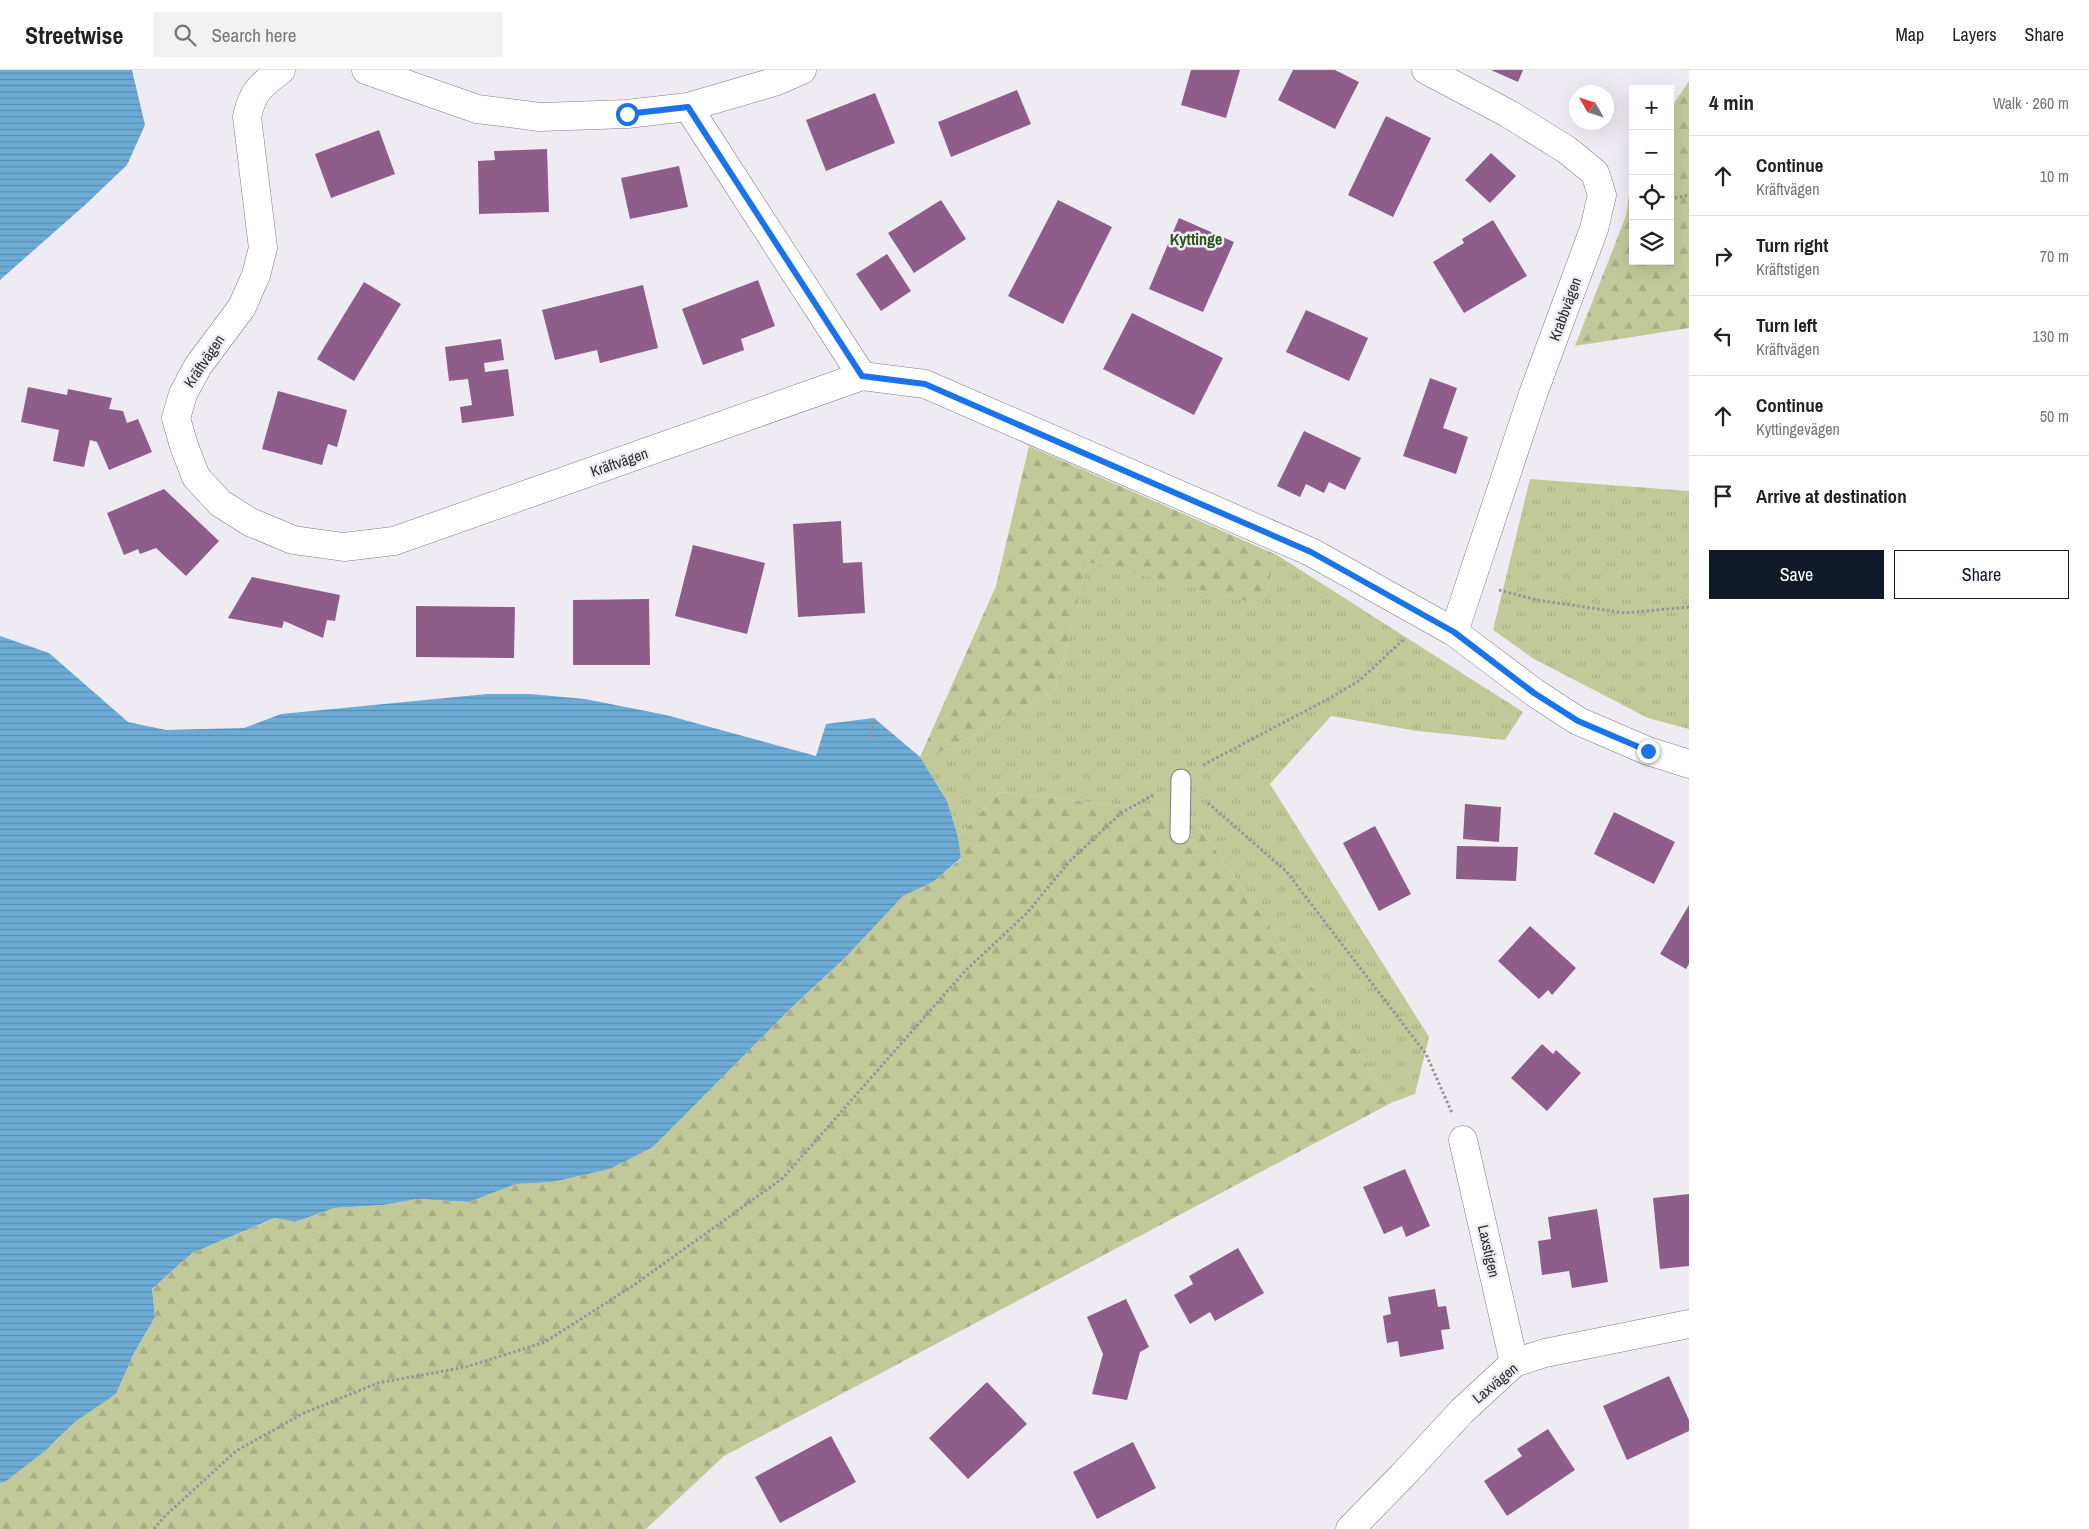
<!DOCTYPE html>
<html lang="en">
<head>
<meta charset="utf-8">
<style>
  :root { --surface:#fff; --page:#f2f2f2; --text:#222; --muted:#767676; --line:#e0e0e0; --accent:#111827 }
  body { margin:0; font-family:"Archivo Narrow",sans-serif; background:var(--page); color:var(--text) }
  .controls { position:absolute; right:15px; top:15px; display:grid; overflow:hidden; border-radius:0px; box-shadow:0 5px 20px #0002 }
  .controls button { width:45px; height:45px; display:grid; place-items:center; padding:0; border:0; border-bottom:1px solid var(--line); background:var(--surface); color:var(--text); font:25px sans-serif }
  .compass { position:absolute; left:1569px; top:15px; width:45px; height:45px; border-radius:50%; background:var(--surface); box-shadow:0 5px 20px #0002; rotate:309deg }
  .stop { position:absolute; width:15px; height:15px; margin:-11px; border:4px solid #1a73e8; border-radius:50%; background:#fff }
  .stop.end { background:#1a73e8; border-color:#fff; box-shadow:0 1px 5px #0008 }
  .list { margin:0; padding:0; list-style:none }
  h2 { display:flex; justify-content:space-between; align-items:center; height:65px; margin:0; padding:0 20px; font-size:21px }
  h2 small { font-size:16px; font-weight:400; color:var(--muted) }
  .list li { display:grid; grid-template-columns:32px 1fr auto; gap:15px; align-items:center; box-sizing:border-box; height:80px; padding:0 20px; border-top:1px solid var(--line) }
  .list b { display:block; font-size:19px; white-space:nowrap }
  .list p { margin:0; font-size:16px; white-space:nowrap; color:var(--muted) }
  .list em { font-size:16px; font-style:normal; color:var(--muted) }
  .actions { display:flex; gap:10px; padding:15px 20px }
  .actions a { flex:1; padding:11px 0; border:1px solid var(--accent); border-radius:0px; text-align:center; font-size:18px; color:var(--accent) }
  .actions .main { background:var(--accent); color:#fff }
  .icon { flex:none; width:28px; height:28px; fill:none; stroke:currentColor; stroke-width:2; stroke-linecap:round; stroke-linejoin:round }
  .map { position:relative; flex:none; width:1689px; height:1459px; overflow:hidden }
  header { display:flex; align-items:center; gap:30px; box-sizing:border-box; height:70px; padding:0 25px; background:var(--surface); border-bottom:1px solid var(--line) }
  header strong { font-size:24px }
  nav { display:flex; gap:28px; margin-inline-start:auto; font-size:18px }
  .search { width:350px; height:45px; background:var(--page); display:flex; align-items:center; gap:12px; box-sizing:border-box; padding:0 18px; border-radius:0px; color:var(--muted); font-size:19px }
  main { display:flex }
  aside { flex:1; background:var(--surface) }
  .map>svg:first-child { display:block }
  .forest { fill:url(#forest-firs) }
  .park { fill:url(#park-tufts) }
  .water { fill:url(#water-rules) }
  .building { fill:#8e5d8a }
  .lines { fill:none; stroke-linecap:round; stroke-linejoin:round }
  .lane-casing { stroke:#7f7c82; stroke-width:21 }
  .street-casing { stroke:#7f7c82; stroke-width:29 }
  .path { stroke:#969499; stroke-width:3; stroke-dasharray:2.5 2.5; stroke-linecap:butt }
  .lane { stroke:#fff; stroke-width:19 }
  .street { stroke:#fff; stroke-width:28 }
  .route { stroke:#1a73e8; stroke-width:6 }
  .labels { text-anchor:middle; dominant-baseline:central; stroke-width:5; stroke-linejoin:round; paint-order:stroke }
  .street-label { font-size:15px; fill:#2d2c2e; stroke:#efebf3 }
  .neighbourhood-label { font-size:16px; font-weight:bold; fill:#2a5317; stroke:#efebf3 }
</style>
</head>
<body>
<header>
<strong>Streetwise</strong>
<div class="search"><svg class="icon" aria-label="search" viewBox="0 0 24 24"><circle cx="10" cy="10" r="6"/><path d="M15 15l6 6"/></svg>Search here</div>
<nav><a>Map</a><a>Layers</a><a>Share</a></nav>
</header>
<main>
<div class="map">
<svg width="1689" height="1459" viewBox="0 0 1689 1459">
  <defs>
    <pattern id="forest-firs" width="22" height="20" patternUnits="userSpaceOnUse" patternTransform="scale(1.25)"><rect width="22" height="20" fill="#c2c999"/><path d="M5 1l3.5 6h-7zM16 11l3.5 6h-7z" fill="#a7ad84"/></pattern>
    <pattern id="park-tufts" width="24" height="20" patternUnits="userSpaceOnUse" patternTransform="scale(1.25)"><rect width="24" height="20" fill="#c2c999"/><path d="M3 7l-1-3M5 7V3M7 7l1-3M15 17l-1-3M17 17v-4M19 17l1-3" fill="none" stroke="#a7ad84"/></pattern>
    <pattern id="water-rules" width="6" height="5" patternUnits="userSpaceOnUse" patternTransform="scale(1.25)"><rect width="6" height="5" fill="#6dacd6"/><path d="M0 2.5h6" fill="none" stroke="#5a8cae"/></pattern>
  </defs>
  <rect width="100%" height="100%" fill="#efebf3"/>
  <path class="forest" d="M1689 11V258L1575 276 1626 146 1633 99V191H1670V39Z
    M1029 376 1277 485 1262 535 1088 493 1055 620 949 679 920 687 996 516Z
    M1000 722 1190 744 1393 1032 724 1386 646 1459H0V1413L5 1412 54 1373 75 1352 116 1324 134 1283 155 1247 152 1219 192 1183 276 1148 297 1152 334 1138 383 1135 418 1129 469 1132 516 1114 553 1112 610 1099 653 1077 791 938 845 888 903 826 933 812 961 789 958 767Z"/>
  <path class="park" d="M1530 409 1689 421V659L1648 648 1534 589 1493 560Z
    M1277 485 1523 642 1505 670 1417 661 1331 646 1270 714 1429 967 1415 1024 1393 1032 1190 744 1000 722 958 767 947 731 920 687 949 679 1055 620 1088 492 1262 535Z"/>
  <path class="water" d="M0 0H132L145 55 127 95 85 135 0 210Z
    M0 566 49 583 128 652 166 660 244 658 281 644 487 624H530L585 629 666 645 816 686 826 654 874 648 920 687 947 731 958 767 961 788 933 812 903 826 845 888 791 938 653 1077 610 1099 553 1112 516 1114 469 1132 418 1129 383 1135 334 1138 296 1152 275 1148 192 1183 152 1219 155 1247 134 1283 116 1324 75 1352 46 1380 5 1412 0 1413Z"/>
  <path class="building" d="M1191 0H1240L1226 48 1181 35Z
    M1293 0H1335L1359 12 1335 59 1278 30Z
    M1491 0H1523L1518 12Z
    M1017 20 1031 54 951 87 938 52Z
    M875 23 895 73 826 101 806 50Z
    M1386 46 1431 68 1393 147 1348 125Z
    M379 60 395 104 331 128 315 84Z
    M547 79 549 142 479 144 478 91 495 90 494 81Z
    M1491 83 1516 106 1490 133 1465 110Z
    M679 96 688 137 630 149 621 108Z
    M941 130 966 169 914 203 888 163Z
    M1058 130 1112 157 1063 254 1008 226Z
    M1179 148 1234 172 1203 242 1149 219Z
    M1493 150 1527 206 1464 243 1433 192 1464 173 1462 169Z
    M887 184 911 221 881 241 856 204Z
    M758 210 775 256 741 269 744 280 703 295 682 239Z
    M364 212 401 234 354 311 317 289Z
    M643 215 658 278 600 293 597 280 555 290 542 240Z
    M1306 240 1368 268 1349 311 1286 282Z
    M1132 243 1223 288 1194 345 1103 299Z
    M501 269 504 290 484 293 485 302 508 299 514 346 462 353 460 337 472 335 468 309 449 311 445 277Z
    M1430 308 1457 318 1443 358 1468 367 1456 404 1403 386Z
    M28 317 67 325 68 319 112 328 109 339 123 341 127 353 138 349 152 382 109 400 97 372 90 370 84 397 53 391 59 360 21 352Z
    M278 321 347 340 337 377 328 374 322 395 262 379Z
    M1304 361 1361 388 1345 420 1329 412 1324 423 1306 414 1300 427 1277 416Z
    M164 419 219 471 186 506 156 478 140 484 138 479 124 485 107 443Z
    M841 451 843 493 862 492 865 543 798 547 793 454Z
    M693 475 765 493 747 564 675 546Z
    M252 507 340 525 335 551 327 550 323 568 284 551 282 558 228 548Z
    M649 529 650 595H573V530Z
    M416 536 515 537 514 588 416 587Z
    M1465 734 1501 737 1499 772 1463 769Z
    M1614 742 1675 772 1654 814 1594 784Z
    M1375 756 1411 824 1379 841 1343 773Z
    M1457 776 1518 777 1516 811 1456 809Z
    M1689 835V894L1686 899 1660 884Z
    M1530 856 1576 898 1552 925 1548 920 1539 929 1498 891Z
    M1542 974 1553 984 1556 980 1581 1003 1547 1041 1511 1008Z
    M1405 1099 1430 1156 1406 1167 1402 1156 1384 1164 1363 1117Z
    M1689 1124V1196L1660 1199 1653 1128Z
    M1597 1139 1608 1212 1572 1218 1569 1201 1542 1205 1538 1171 1551 1169 1548 1147Z
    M1238 1178 1264 1223 1215 1251 1210 1242 1190 1254 1174 1225 1193 1214 1189 1206Z
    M1435 1219 1438 1237 1446 1236 1450 1259 1441 1260 1444 1279 1400 1287 1398 1271 1387 1273 1383 1246 1391 1244 1388 1227Z
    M1126 1229 1149 1277 1140 1282 1127 1330 1092 1324 1103 1284 1087 1247Z
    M1669 1306 1689 1350V1361L1627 1390 1603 1336Z
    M987 1312 1027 1354 968 1409 929 1368Z
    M1548 1359 1575 1400 1507 1446 1484 1411 1522 1386 1517 1379Z
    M831 1366 856 1412 780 1453 755 1407Z
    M1133 1372 1156 1418 1097 1449 1073 1402Z"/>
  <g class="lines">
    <g class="lane-casing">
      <path id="lane" d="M1180 764 1181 709"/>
    </g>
    <g class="street-casing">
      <path id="street" d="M281 0C261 15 252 22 247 47L263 178 256 205 242 237 198 296 183 324 176 348 184 376 196 407 220 433 250 452 293 470 344 477 394 471 862 306 925 314 1311 482 1454 562 1535 623 1578 651 1648 681 1689 694
        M366 0 477 39 540 47 627 44 688 37 777 11 802 0
        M1426 0 1509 44 1567 80 1595 103 1602 125 1594 159 1533 324 1454 562
        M688 37 862 306
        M1463 1070 1514 1293
        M1350 1459 1402 1406 1462 1341 1514 1293 1545 1283 1689 1254"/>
    </g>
    <path class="path" d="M1670 129 1689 125
      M1499 520 1537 530 1625 543 1689 537
      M871 668 874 648
      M1203 695 1332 627 1360 610 1404 569
      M1208 733 1286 801 1426 984 1452 1043
      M154 1459 163 1448 236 1381 304 1343 378 1313 466 1297 545 1272 634 1215 783 1108 965 901 1027 843 1069 792 1121 743 1155 724"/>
    <use href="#lane" class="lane"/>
    <use href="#street" class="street"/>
  </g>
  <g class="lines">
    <path class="route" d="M627 44 688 37 862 306 925 314 1311 482 1454 562 1534 623 1578 651 1648 681"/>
  </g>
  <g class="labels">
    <g class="street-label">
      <text transform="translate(1565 239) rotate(-70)">Krabbvägen</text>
      <text transform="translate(204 291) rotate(-56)">Kräftvägen</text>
      <text transform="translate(619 392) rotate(-19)">Kräftvägen</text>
      <text transform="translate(1489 1181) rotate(77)">Laxstigen</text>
      <text transform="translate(1495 1313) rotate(-40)">Laxvägen</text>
    </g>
    <g class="neighbourhood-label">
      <text x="1196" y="169">Kyttinge</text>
    </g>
  </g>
</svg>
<div class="controls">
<button>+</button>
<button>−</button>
<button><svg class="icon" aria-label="locate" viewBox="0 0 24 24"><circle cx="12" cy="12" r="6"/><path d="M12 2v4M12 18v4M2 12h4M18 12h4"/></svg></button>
<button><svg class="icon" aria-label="layers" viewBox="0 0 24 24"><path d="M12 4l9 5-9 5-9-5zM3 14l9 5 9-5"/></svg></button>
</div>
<svg class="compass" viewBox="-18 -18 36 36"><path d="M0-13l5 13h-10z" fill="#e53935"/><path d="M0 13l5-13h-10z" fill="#767676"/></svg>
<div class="stop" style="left:627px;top:44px"></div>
<div class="stop end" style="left:1648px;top:681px"></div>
</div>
<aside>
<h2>4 min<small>Walk · 260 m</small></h2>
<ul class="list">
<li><svg class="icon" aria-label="ahead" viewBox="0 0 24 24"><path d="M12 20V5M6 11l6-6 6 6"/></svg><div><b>Continue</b><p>Kräftvägen</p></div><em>10 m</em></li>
<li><svg class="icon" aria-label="right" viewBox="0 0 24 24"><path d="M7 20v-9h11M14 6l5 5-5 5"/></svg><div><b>Turn right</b><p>Kräftstigen</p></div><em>70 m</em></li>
<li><svg class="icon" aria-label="left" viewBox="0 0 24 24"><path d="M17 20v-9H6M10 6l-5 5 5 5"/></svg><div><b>Turn left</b><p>Kräftvägen</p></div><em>130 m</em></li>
<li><svg class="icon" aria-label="ahead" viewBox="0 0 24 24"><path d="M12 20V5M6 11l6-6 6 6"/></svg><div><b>Continue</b><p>Kyttingevägen</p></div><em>50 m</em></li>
<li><svg class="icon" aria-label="arrive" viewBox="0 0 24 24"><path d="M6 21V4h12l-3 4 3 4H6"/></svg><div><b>Arrive at destination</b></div></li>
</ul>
<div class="actions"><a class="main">Save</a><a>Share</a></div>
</aside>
</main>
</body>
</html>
